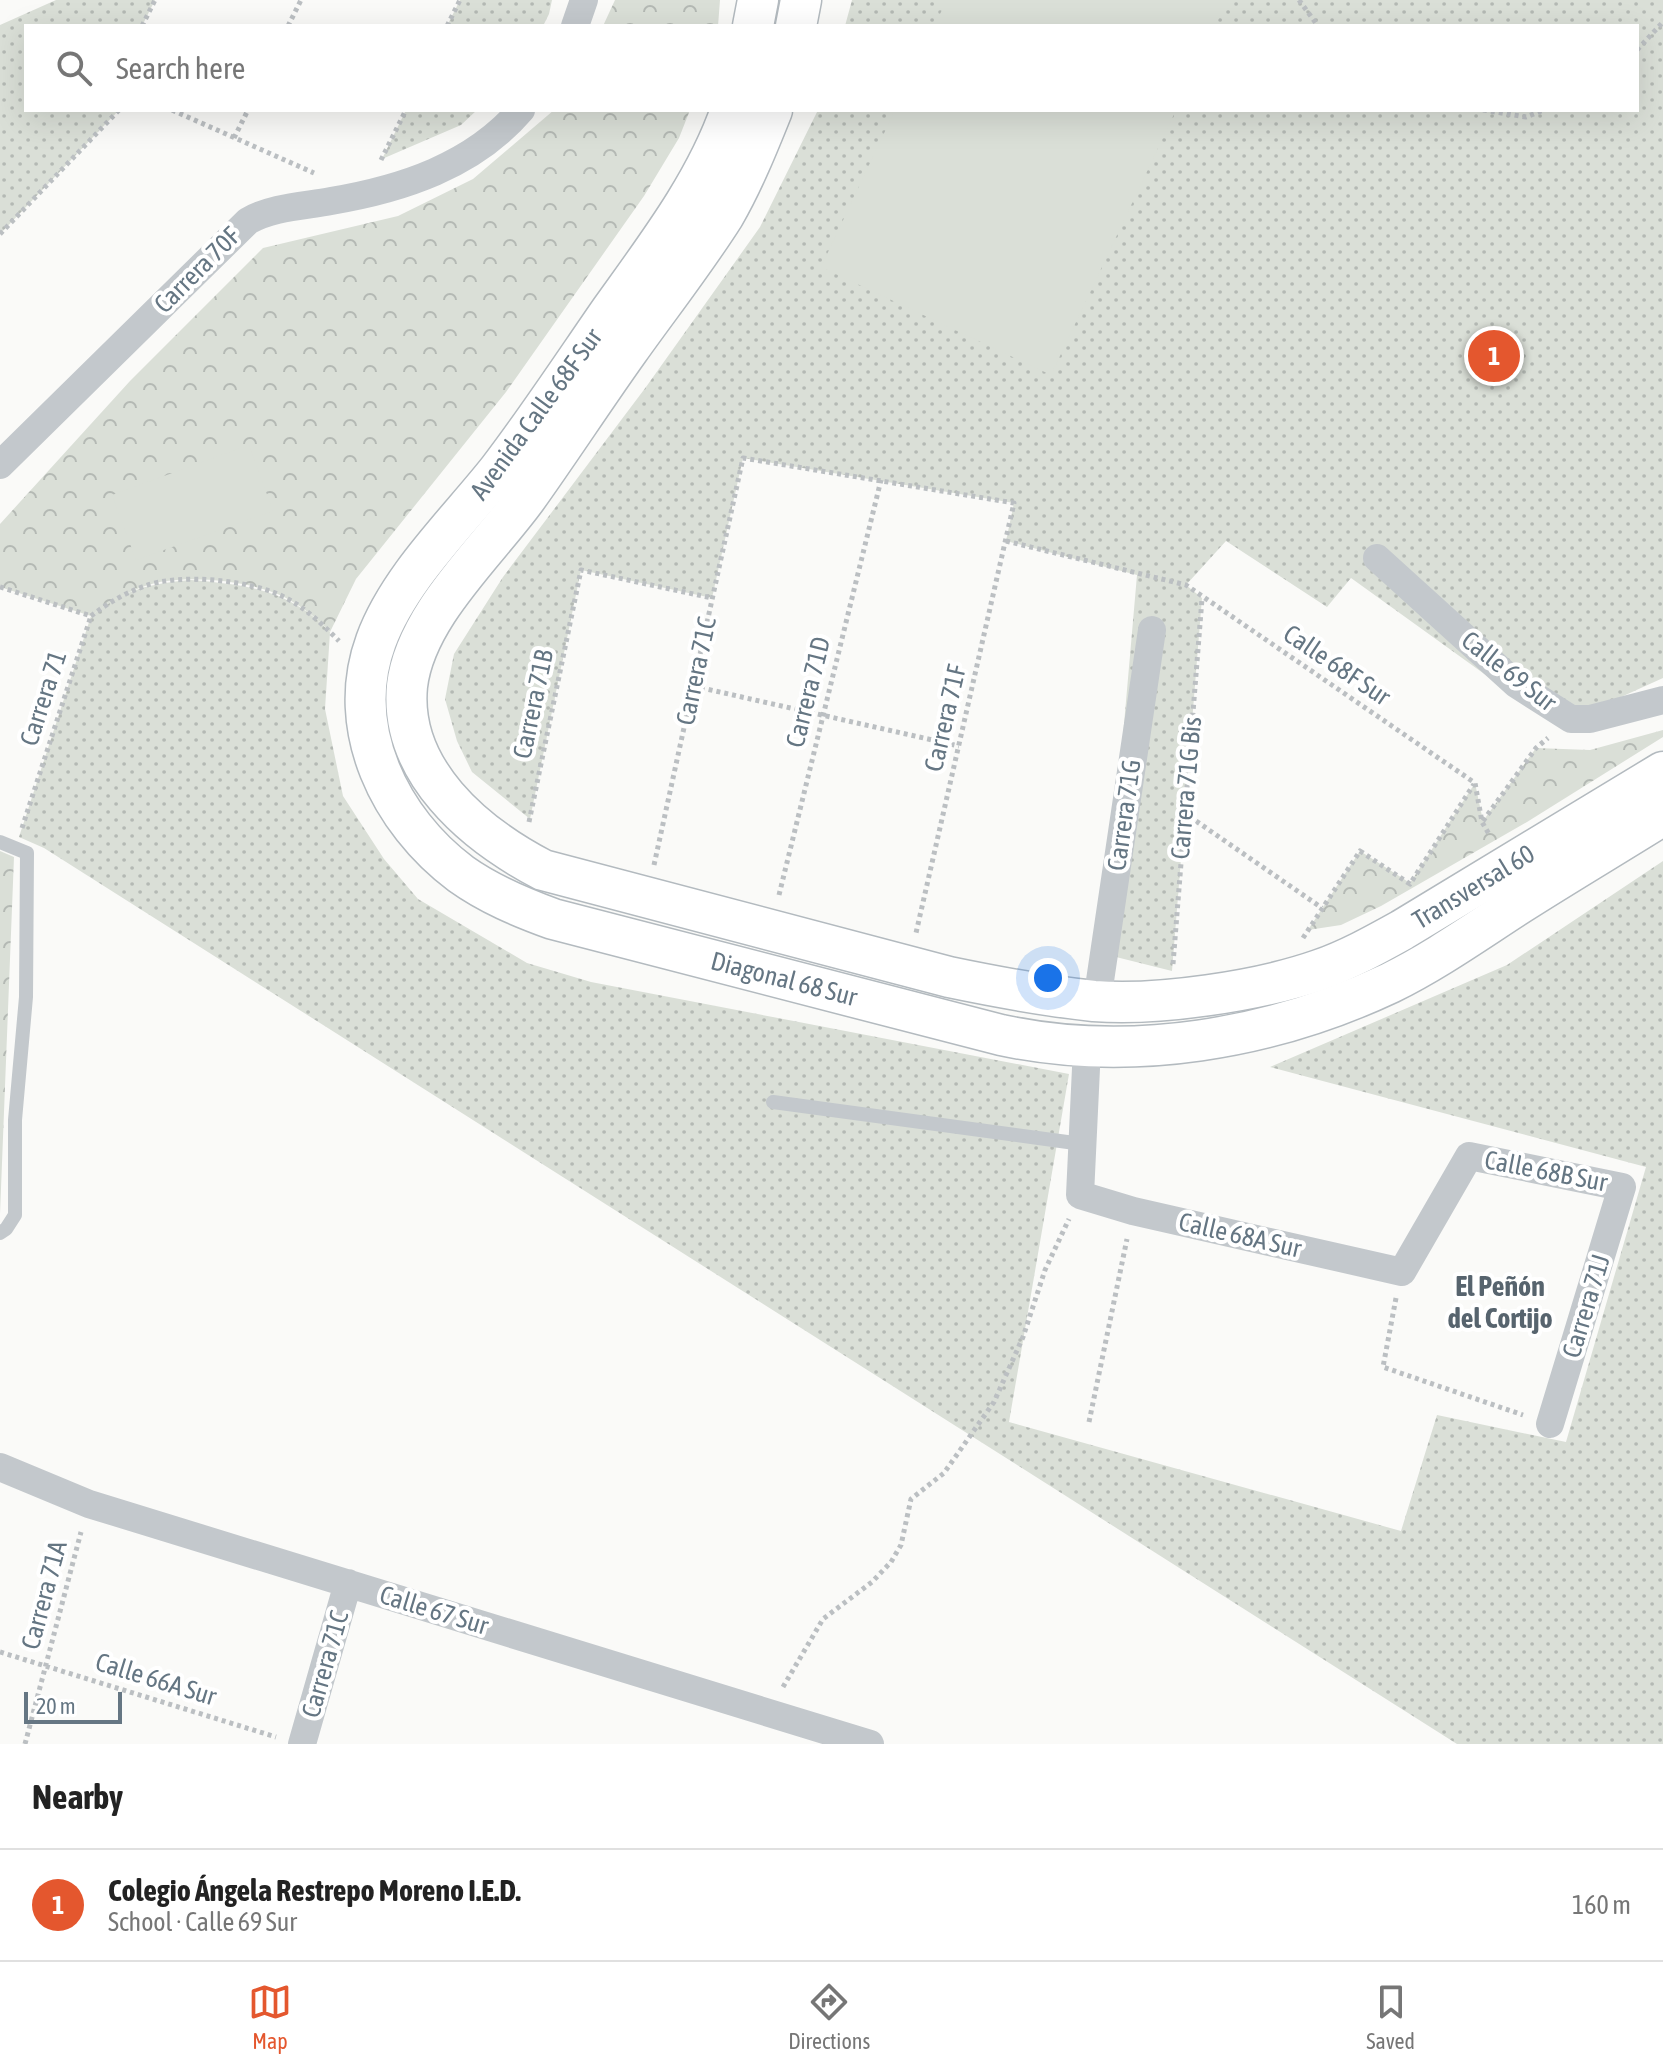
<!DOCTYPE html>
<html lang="en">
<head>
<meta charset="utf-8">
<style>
  :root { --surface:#fff; --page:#f2f2f2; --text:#222; --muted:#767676; --line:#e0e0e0; --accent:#e4572e }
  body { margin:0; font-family:"Asap Condensed",sans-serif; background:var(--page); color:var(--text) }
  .scale { position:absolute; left:24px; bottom:20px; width:98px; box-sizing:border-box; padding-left:8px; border:4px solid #657683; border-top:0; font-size:22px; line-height:28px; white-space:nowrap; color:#657683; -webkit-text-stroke:6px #fff; paint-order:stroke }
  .you { position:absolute; left:1048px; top:978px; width:28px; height:28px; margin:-20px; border:6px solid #fff; border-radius:50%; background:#1a73e8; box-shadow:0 0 0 12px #1a73e833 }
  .badge { display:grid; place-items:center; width:52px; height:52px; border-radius:50%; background:var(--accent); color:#fff; font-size:26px; font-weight:700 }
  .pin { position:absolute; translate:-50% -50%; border:4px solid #fff; box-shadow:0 2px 8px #0006 }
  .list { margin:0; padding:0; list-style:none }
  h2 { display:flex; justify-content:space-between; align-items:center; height:104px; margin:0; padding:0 32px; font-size:34px }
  h2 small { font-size:26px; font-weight:400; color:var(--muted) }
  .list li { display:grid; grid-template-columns:52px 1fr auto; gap:24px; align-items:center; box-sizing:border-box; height:112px; padding:0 32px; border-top:2px solid var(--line) }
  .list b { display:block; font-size:30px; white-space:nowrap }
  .list p { margin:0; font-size:26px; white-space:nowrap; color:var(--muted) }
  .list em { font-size:26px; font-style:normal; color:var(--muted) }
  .icon { flex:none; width:44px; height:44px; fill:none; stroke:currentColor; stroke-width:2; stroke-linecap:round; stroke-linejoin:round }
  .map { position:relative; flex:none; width:1663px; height:1744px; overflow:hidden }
  .search { position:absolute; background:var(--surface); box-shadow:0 8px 32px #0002; left:24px; right:24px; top:24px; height:88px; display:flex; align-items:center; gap:20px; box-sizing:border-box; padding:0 28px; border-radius:0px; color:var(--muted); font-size:30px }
  .sheet { height:216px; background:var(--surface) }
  nav { display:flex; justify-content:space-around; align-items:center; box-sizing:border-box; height:112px; border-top:2px solid var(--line); background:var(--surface); font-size:22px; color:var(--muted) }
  nav a { display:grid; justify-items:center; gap:4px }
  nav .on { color:var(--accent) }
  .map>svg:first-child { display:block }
  .grass { fill:url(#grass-dots) }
  .park { fill:url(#park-crowns) }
  .pitch { fill:#dadfd7 }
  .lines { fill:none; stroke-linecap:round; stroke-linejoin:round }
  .secondary-casing { stroke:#b3babf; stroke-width:43 }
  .path { stroke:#bbbfc2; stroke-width:5; stroke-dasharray:4 4; stroke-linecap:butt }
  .lane { stroke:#c3c8cc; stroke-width:14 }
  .street { stroke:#c3c8cc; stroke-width:28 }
  .secondary { stroke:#fff; stroke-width:40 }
  .labels { text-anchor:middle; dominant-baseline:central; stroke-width:8; stroke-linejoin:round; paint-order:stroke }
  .street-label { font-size:26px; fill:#657683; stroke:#fff }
  .neighbourhood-label { font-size:28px; font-weight:bold; fill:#57646e; stroke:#fff }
</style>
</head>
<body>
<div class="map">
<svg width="1663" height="1744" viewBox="0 0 1663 1744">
  <defs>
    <pattern id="grass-dots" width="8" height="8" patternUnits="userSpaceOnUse" patternTransform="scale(2)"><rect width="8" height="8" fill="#dadfd7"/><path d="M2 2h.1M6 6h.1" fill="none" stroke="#b4b9b4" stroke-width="1.8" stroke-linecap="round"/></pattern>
    <pattern id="park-crowns" width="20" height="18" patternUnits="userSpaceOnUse" patternTransform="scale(2)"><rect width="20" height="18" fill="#dadfd7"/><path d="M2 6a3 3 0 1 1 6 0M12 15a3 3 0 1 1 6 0" fill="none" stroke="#b4b9b4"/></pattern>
  </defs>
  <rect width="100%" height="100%" fill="#fafaf8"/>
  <path class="grass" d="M56 0H155L142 26H26V110H119L0 234V25Z
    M460 0H552L549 14 543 26H447Z
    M852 0H1663V678L1610 702 1566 715 1501 686 1351 578 1327 607 1226 541 1186 585 1202 598 1172 971 1104 954 1137 575 1006 541 1014 503 743 458 712 598 581 570 530 819 472 772 457 741 445 699 454 654 503 577 646 387 760 227 818 110H1637V26H845Z
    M406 110H477L461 125 382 159Z
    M191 580C247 585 289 589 330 632L325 709 343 796 384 859 418 899 527 963 591 982 1069 1074 1009 1422 1401 1531 1437 1415 1566 1442 1646 1167 1270 1067 1507 965 1663 861V1744H1457L44 848 19 837 91 616C125 589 148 584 191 580Z"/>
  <path class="park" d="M615 0H720L718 26H603Z
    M554 110H690L679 138 644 196 506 392 356 579 330 632C316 617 299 604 280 595 247 580 180 573 145 586 125 593 108 603 91 616L0 587V524L130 381 263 248 398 216 473 179Z
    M1663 730V737L1527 822 1381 906 1341 925 1308 930 1360 851 1410 883 1475 783 1483 821 1536 748 1590 750Z
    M0 851 14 857 0 1214Z"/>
  <path class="pitch" d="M947 0H1228L1215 26H934Z
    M895 110H1176L1051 375 821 267Z
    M249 445 273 511 136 560 112 495Z"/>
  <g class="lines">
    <g class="secondary-casing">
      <g id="secondary">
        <path d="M753 26 758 0"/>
        <path d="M796 26 801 0"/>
        <path id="s1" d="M731 110C706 183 655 249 610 312 574 364 538 419 499 470 458 522 399 578 376 641 344 728 390 821 461 874 489 894 520 907 553 919L1001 1035C1131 1063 1271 1039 1390 983 1435 961 1477 931 1519 904 1566 874 1615 845 1663 815"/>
        <path id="s2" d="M772 110C758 145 743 182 724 215 695 261 661 304 629 349 594 398 561 449 526 498 486 553 415 616 407 686 399 771 474 834 543 870L949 977C997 987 1046 996 1094 1001 1158 1006 1259 991 1319 970 1348 960 1375 945 1402 930L1663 772"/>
      </g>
    </g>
    <path class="path" d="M1299 0 1318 26
      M142 26 155 0
      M288 26 301 0
      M447 26 460 0
      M1637 50 1663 22
      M172 110 314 173
      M1483 110 1526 117 1544 110
      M234 138 248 110
      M381 160 406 110
      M0 234 119 110
      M1006 541 1186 585 1475 783 1482 822 1490 836
      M0 587 91 616
      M91 616C108 603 125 593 145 586 179 573 247 580 280 595 304 606 321 623 339 641
      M693 686 959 746
      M1183 812 1322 908
      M1483 821 1536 748 1548 738
      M529 822 581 570 712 598
      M22 828 91 616
      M654 865 743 458 1014 503 916 933
      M779 895 881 480
      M1303 938 1360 851 1410 884 1474 784
      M1173 964 1202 599
      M1396 1298 1383 1367 1523 1415
      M1089 1422 1127 1239
      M0 1652 276 1737
      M783 1687 823 1619 872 1582 891 1562 901 1545 911 1499 944 1473 994 1402 1023 1337 1045 1270 1069 1219
      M25 1744 81 1532"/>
    <path class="lane" d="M0 842 27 853 26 997 15 1120V1215L6 1229 0 1233
      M773 1102 1082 1144"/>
    <path class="street" d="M575 26 584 0
      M0 465 248 221C272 207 304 206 331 201 402 189 473 166 521 110
      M1377 558 1516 684 1571 719H1590L1663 700
      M1097 1001 1152 630
      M1087 1047 1080 1195 1133 1211 1402 1272 1469 1156 1622 1187 1550 1424
      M0 1467 89 1504 870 1744
      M302 1744 348 1583"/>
    <use href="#secondary" class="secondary"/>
  </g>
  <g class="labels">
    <g class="street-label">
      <text transform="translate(197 270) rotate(-45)">Carrera 70F</text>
      <text transform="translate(536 414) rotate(-54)">Avenida Calle 68F Sur</text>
      <text transform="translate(1337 665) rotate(34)">Calle 68F Sur</text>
      <text transform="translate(696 671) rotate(-78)">Carrera 71C</text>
      <text transform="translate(1509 671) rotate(38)">Calle 69 Sur</text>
      <text transform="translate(808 692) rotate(-76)">Carrera 71D</text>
      <text transform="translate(43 698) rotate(-72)">Carrera 71</text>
      <text transform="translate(533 704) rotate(-78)">Carrera 71B</text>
      <text transform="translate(945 718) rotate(-77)">Carrera 71F</text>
      <text transform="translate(1186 788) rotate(-85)">Carrera 71G Bis</text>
      <text transform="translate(1124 815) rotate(-82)">Carrera 71G</text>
      <text stroke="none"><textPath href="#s2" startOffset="1900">Transversal 60</textPath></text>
      <text stroke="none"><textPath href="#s1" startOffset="1248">Diagonal 68 Sur</textPath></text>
      <text transform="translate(1546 1171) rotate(11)">Calle 68B Sur</text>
      <text transform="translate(1240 1235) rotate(13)">Calle 68A Sur</text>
      <text transform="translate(1586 1306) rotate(-73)">Carrera 71J</text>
      <text transform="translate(44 1595) rotate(-75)">Carrera 71A</text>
      <text transform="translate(434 1610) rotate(17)">Calle 67 Sur</text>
      <text transform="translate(325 1664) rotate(-74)">Carrera 71C</text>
      <text transform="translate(156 1679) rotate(17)">Calle 66A Sur</text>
    </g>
    <g class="neighbourhood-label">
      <text x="1500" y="1286">El Peñón<tspan x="1500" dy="32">del Cortijo</tspan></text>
    </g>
  </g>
</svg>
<div class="scale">20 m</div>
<div class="you"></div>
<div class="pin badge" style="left:1494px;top:356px">1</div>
<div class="search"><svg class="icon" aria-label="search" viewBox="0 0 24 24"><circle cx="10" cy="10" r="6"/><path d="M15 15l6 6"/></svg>Search here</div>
</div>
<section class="sheet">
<h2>Nearby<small></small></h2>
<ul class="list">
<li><span class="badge">1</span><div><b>Colegio Ángela Restrepo Moreno I.E.D.</b><p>School · Calle 69 Sur</p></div><em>160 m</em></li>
</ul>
</section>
<nav>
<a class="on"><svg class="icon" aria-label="map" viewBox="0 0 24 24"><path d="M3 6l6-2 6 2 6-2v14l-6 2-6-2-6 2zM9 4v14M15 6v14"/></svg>Map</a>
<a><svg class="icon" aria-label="directions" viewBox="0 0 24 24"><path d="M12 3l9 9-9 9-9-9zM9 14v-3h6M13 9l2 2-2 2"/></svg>Directions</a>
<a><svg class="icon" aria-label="saved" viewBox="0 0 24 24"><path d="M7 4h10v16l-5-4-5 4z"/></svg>Saved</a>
</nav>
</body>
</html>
